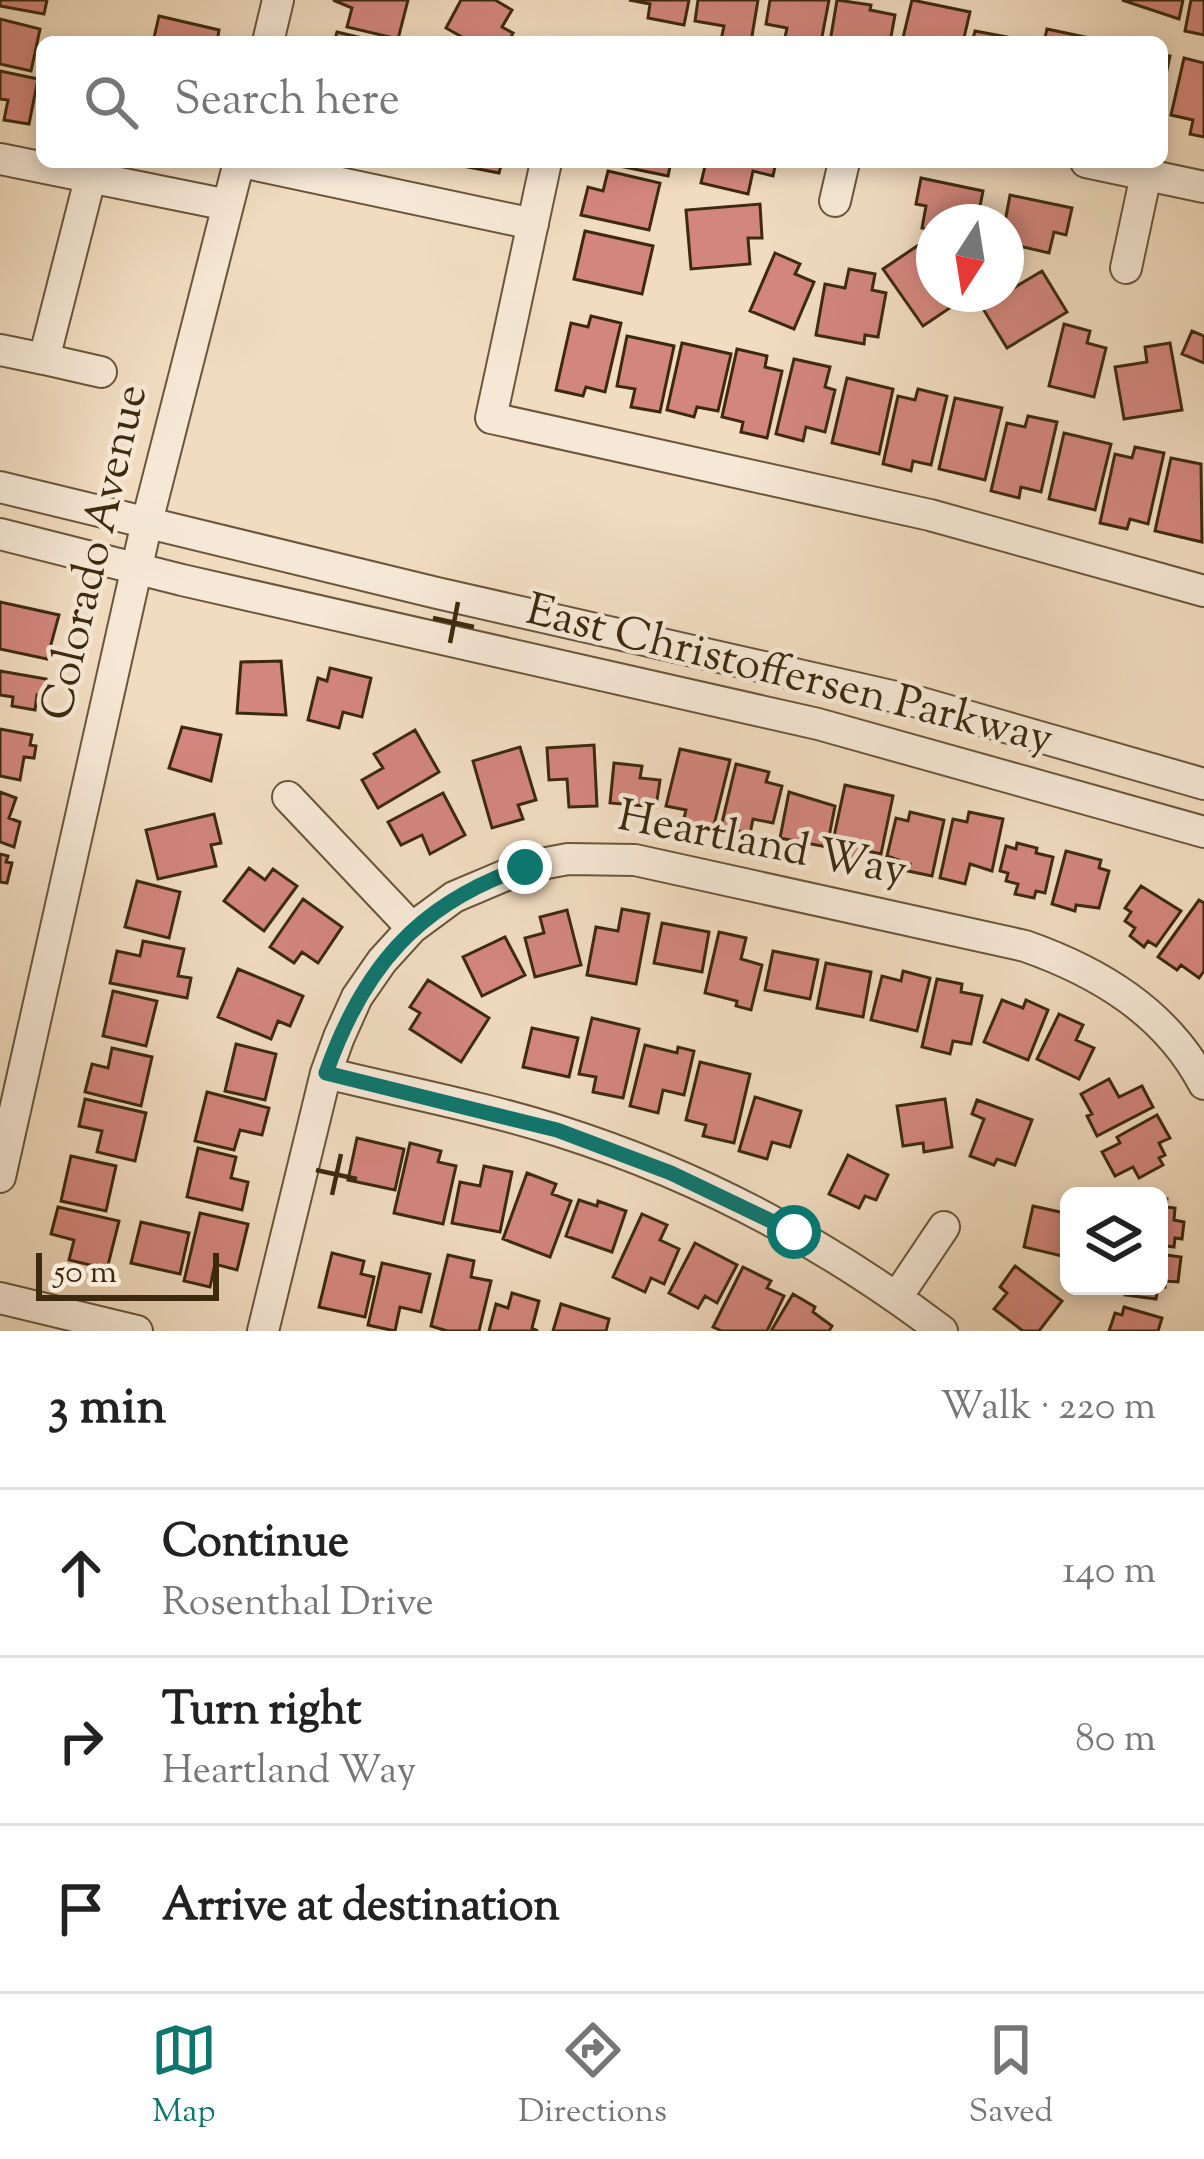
<!DOCTYPE html>
<html lang="en">
<head>
<meta charset="utf-8">
<style>
  :root { --surface:#fff; --page:#f6f6f6; --text:#222; --muted:#767676; --line:#e0e0e0; --accent:#0f766e }
  body { margin:0; font-family:"Sorts Mill Goudy",serif; background:var(--page); color:var(--text) }
  .controls { position:absolute; right:36px; bottom:36px; display:grid; overflow:hidden; border-radius:18px; box-shadow:0 6px 18px #0003 }
  .controls button { width:108px; height:108px; display:grid; place-items:center; padding:0; border:0; border-bottom:3px solid var(--line); background:var(--surface); color:var(--text); font:60px sans-serif }
  .compass { position:absolute; left:916px; top:204px; width:108px; height:108px; border-radius:50%; background:var(--surface); box-shadow:0 6px 18px #0003; rotate:192deg }
  .scale { position:absolute; left:36px; bottom:30px; width:183px; box-sizing:border-box; padding-left:12px; border:6px solid #3d2a0e; border-top:0; font-size:33px; line-height:42px; white-space:nowrap; color:#3d2a0e; -webkit-text-stroke:9px #f6e8d6; paint-order:stroke }
  .stop { position:absolute; width:36px; height:36px; margin:-27px; border:9px solid #0f766e; border-radius:50%; background:#fff }
  .stop.end { background:#0f766e; border-color:#fff; box-shadow:0 3px 12px #0008 }
  .list { margin:0; padding:0; list-style:none }
  h2 { display:flex; justify-content:space-between; align-items:center; height:156px; margin:0; padding:0 48px; font-size:51px }
  h2 small { font-size:39px; font-weight:400; color:var(--muted) }
  .list li { display:grid; grid-template-columns:78px 1fr auto; gap:36px; align-items:center; box-sizing:border-box; height:168px; padding:0 48px; border-top:3px solid var(--line) }
  .list b { display:block; font-size:45px; white-space:nowrap }
  .list p { margin:0; font-size:39px; white-space:nowrap; color:var(--muted) }
  .list em { font-size:39px; font-style:normal; color:var(--muted) }
  .icon { flex:none; width:66px; height:66px; fill:none; stroke:currentColor; stroke-width:2; stroke-linecap:round; stroke-linejoin:round }
  .map { position:relative; flex:none; width:1204px; height:1331px; overflow:hidden }
  .search { position:absolute; background:var(--surface); box-shadow:0 6px 18px #0003; left:36px; right:36px; top:36px; height:132px; display:flex; align-items:center; gap:30px; box-sizing:border-box; padding:0 42px; border-radius:18px; color:var(--muted); font-size:45px }
  .sheet { height:660px; background:var(--surface) }
  nav { display:flex; justify-content:space-around; align-items:center; box-sizing:border-box; height:168px; border-top:3px solid var(--line); background:var(--surface); font-size:33px; color:var(--muted) }
  nav a { display:grid; justify-items:center; gap:6px }
  nav .on { color:var(--accent) }
  .map>svg:first-child { display:block }
  .building { fill:#d3867d; stroke:#3d2a0e; stroke-width:3 }
  .lines { fill:none; stroke-linecap:round; stroke-linejoin:round }
  .minor-casing { stroke:#6a563a; stroke-width:34 }
  .minor { stroke:#f6e8d6; stroke-width:30 }
  .route { stroke:#0f766e; stroke-width:15 }
  .ticks { fill:none; stroke:#3d2a0e; stroke-width:4.5 }
  .labels { text-anchor:middle; dominant-baseline:central; stroke-width:9; stroke-linejoin:round; paint-order:stroke }
  .street-label { font-size:45px; fill:#3d2a0e; stroke:#f6e8d6 }
</style>
</head>
<body>
<div class="map">
<svg width="1204" height="1331" viewBox="0 0 1204 1331">
  <rect width="100%" height="100%" fill="#f1dcc0"/>
  <filter id="stains"><feTurbulence type="fractalNoise" baseFrequency=".00167" numOctaves="4"/><feColorMatrix values="0 0 0 0 .2 0 0 0 0 .09 0 0 0 0 .02 0 0 0 .5 -.17"/></filter>
  <radialGradient id="worn" r=".72"><stop offset=".6" stop-color="#630" stop-opacity="0"/><stop offset="1" stop-color="#630" stop-opacity=".3"/></radialGradient>
  <path class="building" d="M0 0H47L44 14 0 6Z
    M333 0H408L398 39 347 27 352 8Z
    M461 0H495L512 10 502 27 513 33 508 42H471L446 28Z
    M629 0H689L684 25 648 18 650 4Z
    M698 0H758L751 42 721 40 724 26 695 21Z
    M770 0H829L821 42H784L787 28 766 24Z
    M837 0 871 5 870 10 895 15 890 42H830Z
    M912 0 970 12 963 42H902Z
    M1122 0H1183L1179 19Z
    M1191 0H1204V35L1185 31Z
    M159 16 219 30 217 42H153Z
    M0 19 40 29 31 71 0 64Z
    M1047 29 1104 41V42H1044Z
    M975 31 1007 37 1006 41 1014 42H972Z
    M337 32 379 42H334Z
    M1162 55 1170 56 1162 93Z
    M1184 58 1204 63V137L1190 134 1193 120 1171 115Z
    M0 71 38 79 29 124 4 120 8 100 0 99Z
    M442 162H502L499 173Z
    M600 162H671L668 176Z
    M706 162H776L773 176 753 171 748 194 701 183Z
    M608 171 660 183 649 230 581 215 588 187 603 191Z
    M921 178 983 191 977 222H934V230L922 228 926 206 916 204Z
    M1010 195 1072 208 1066 235 1054 232 1049 253 1006 243 1005 222Z
    M760 204 762 238H748L750 264 691 269 686 210Z
    M585 231 653 246 642 294 574 279Z
    M923 242 934 257V294H960L963 299 923 326 883 269Z
    M775 253 800 264 795 274 814 282 794 329 750 311Z
    M849 269 875 274 872 290 886 293 878 337 865 335 864 344 816 335 825 284 845 288Z
    M1042 271 1067 312 1007 348 982 307Z
    M591 316 621 323 605 392 586 387 583 396 556 390 571 323 588 327Z
    M1064 324 1090 331 1087 343 1106 348 1094 397 1049 386Z
    M1192 331 1204 336V363L1182 354Z
    M627 336 674 346 660 412 631 407 635 389 617 386Z
    M682 343 731 354 718 411 697 407 694 417 667 410Z
    M1170 343 1182 410 1124 419 1115 367 1147 362 1145 347Z
    M737 349 767 356 765 367 782 371 767 438 741 432 743 422 722 417Z
    M794 359 830 367 825 387 835 390 825 432 806 427 803 441 776 434Z
    M847 378 893 389 879 454 832 443Z
    M918 389 947 396 931 465 913 461 911 471 883 464 898 396 915 400Z
    M955 398 1002 408 985 480 939 469Z
    M1028 416 1057 422 1041 492 1021 487 1019 498 991 491 1007 423 1025 427Z
    M1064 433 1111 444 1095 510 1049 499Z
    M1135 447 1164 453 1148 524 1130 519 1127 529 1100 523 1115 454 1132 458Z
    M1171 458 1201 464 1202 542 1155 531Z
    M0 602 59 615 47 659 0 649Z
    M281 661 286 715 237 713 241 662Z
    M330 668 371 678 362 717 343 712 339 728 308 720 318 678 327 681Z
    M0 671 46 679 44 696 37 695 35 710 12 706 13 697 0 695Z
    M182 727 221 735 211 781 169 768Z
    M0 729 32 735 30 745 36 746 34 758 24 757 20 780 0 776Z
    M415 730 439 772 378 808 362 780 383 768 374 754Z
    M594 745 597 806 569 807 567 779 549 780 547 748Z
    M520 747 536 800 518 805 523 819 492 828 473 761Z
    M680 749 730 760 713 829 683 822 686 810 666 806Z
    M614 763 642 766 640 778 660 780 656 807 610 803Z
    M736 764 769 772 766 782 782 786 773 823 753 819 750 834 721 827Z
    M845 785 893 796 881 854 863 850 861 861 830 855Z
    M0 792 16 798 9 818 20 822 14 847 0 842Z
    M789 792 835 806 827 847 780 838Z
    M443 793 465 835 430 854 422 835 401 845 388 822Z
    M910 812 944 820 932 876 908 871 910 864 887 856 896 818 908 821Z
    M969 812 1003 819 992 871 970 864 965 884 940 878 953 819 967 822Z
    M214 814 221 843 211 845 216 866 158 879 146 830Z
    M1017 843 1037 848 1036 853 1053 857 1045 893 1036 891 1034 898 1015 894 1018 884 1006 881 1008 873 1000 871 1006 846 1016 849Z
    M1066 851 1101 860 1099 868 1109 871 1099 908 1076 905 1075 911 1052 904Z
    M0 854 8 856 6 862 12 863 7 883 0 882Z
    M249 868 265 880 273 869 297 886 264 931 224 901Z
    M137 881 180 892 169 938 125 927Z
    M1141 886 1181 911 1156 946 1148 941 1144 947 1130 936 1135 928 1125 921 1131 912 1125 908Z
    M303 899 342 927 318 963 302 952 294 963 270 947Z
    M1199 900 1204 903V971L1199 978 1181 965 1177 970 1158 957Z
    M622 909 649 914 636 984 587 975 596 927 618 931Z
    M567 910 581 965 535 977 525 938 544 933 540 917Z
    M662 923 709 932 702 972 654 963Z
    M719 932 746 938 741 959 762 965 751 1010 736 1006 737 1001 705 993Z
    M505 937 525 975 482 996 463 957Z
    M143 941 184 949 178 976 191 978 187 998 110 983 117 951 140 956Z
    M773 951 818 960 810 999 765 990Z
    M826 963 871 972 863 1017 817 1008Z
    M238 969 303 996 290 1026 278 1021 271 1039 218 1017Z
    M903 971 930 978 917 1031 871 1020 882 976 901 981Z
    M937 979 962 984 961 992 982 996 971 1044 953 1041 950 1054 922 1047Z
    M428 980 489 1018 461 1062 410 1029 420 1013 410 1007Z
    M113 991 157 1001 146 1046 103 1036Z
    M1002 1000 1023 1008 1026 1000 1048 1010 1028 1060 984 1042Z
    M1059 1014 1083 1025 1076 1040 1094 1048 1079 1079 1037 1059Z
    M592 1018 639 1029 623 1098 593 1092 596 1077 579 1074Z
    M532 1028 578 1038 569 1077 523 1067Z
    M236 1044 276 1054 265 1100 225 1091Z
    M645 1045 677 1053 678 1047 694 1051 684 1095 663 1090 658 1113 630 1106Z
    M112 1048 152 1057 141 1106 85 1092 92 1064 108 1068Z
    M700 1062 750 1074 734 1143 703 1136 706 1125 686 1120Z
    M1109 1079 1119 1097 1142 1086 1153 1107 1097 1136 1087 1116 1092 1114 1081 1094Z
    M207 1092 269 1108 262 1135 240 1130 234 1150 195 1141Z
    M755 1097 801 1111 790 1147 772 1142 767 1159 739 1151Z
    M85 1099 146 1113 135 1161 97 1152 102 1131 79 1126Z
    M945 1099 952 1147 924 1152 923 1143 903 1146 897 1106Z
    M977 1100 1032 1120 1015 1165 997 1159 994 1165 970 1156 984 1119 972 1114Z
    M1157 1115 1170 1138 1159 1143 1165 1155 1159 1158 1163 1165 1139 1178 1133 1167 1115 1176 1102 1152 1120 1143 1117 1137Z
    M357 1138 404 1149 395 1190 348 1180Z
    M410 1143 441 1151 438 1162 456 1166 443 1224 394 1213Z
    M198 1148 236 1157 231 1178 248 1182 242 1210 187 1197Z
    M848 1155 888 1175 876 1200 865 1196 859 1208 829 1194Z
    M71 1156 116 1166 106 1211 61 1201Z
    M484 1166 512 1172 500 1232 452 1223 460 1182 480 1186Z
    M527 1173 556 1184 552 1194 571 1201 550 1257 503 1239Z
    M1159 1197 1167 1199 1166 1207 1175 1208 1174 1220 1184 1222 1182 1239 1175 1238 1174 1247 1159 1245Z
    M579 1200 597 1206 598 1201 626 1211 612 1252 566 1236Z
    M1033 1206 1069 1214 1066 1257 1024 1247Z
    M58 1207 119 1221 107 1269 69 1260 74 1240 51 1234Z
    M200 1213 248 1224 237 1270 215 1264 210 1287 184 1281Z
    M642 1214 667 1225 660 1240 679 1249 664 1284 651 1278 645 1292 613 1277Z
    M141 1222 189 1233 180 1274 131 1263Z
    M695 1243 737 1265 717 1303 705 1296 698 1308 669 1293Z
    M332 1253 364 1261 361 1274 374 1277 365 1317 319 1307Z
    M1159 1254 1181 1257 1178 1282 1165 1281V1287L1158 1286 1156 1299 1125 1295 1126 1286H1159Z
    M448 1255 474 1261 471 1277 491 1281 479 1331H447L431 1326Z
    M382 1263 430 1274 421 1312 400 1307 395 1331 368 1325Z
    M1015 1266 1062 1301 1039 1331H1023L994 1309 1007 1293 1000 1287Z
    M743 1267 771 1281 767 1288 784 1296 767 1331H722L713 1327Z
    M512 1293 539 1301 532 1328 538 1331H489L496 1304 508 1308Z
    M793 1294 815 1307 813 1312 832 1326 829 1331H771Z
    M561 1304 609 1319 606 1331H553Z
    M1124 1307 1162 1318 1158 1331H1109L1115 1313 1122 1315Z"/>
  <g class="lines">
    <g class="minor-casing">
      <path id="minor" d="M268 42 278 0
        M0 159 228 205
        M242 162 533 224
        M546 162 491 418 930 515 1204 591
        M1086 162 1204 187
        M90 179 44 359 101 372
        M835 201 844 162
        M1126 268 1146 175
        M0 350 44 359
        M0 487 437 593 918 702 1204 784
        M0 534 182 580 818 724 1204 832
        M288 797 412 928
        M326 1073C404 1092 483 1107 559 1131 698 1175 826 1243 942 1331
        M0 1177 147 522 239 162
        M897 1297 944 1227
        M0 1298 137 1331
        M263 1331 326 1073 339 1037 357 997 382 961 412 928 454 897 525 867 568 859 635 860 1025 946C1099 972 1166 1012 1204 1084"/>
    </g>
    <use href="#minor" class="minor"/>
  </g>
  <g class="lines">
    <path class="route" d="M525 867C418 903 363 968 326 1073L557 1130 671 1173 794 1232"/>
  </g>
  <path class="ticks" d="M433 618 474 627M450 643 458 602M316 1170 357 1179M332 1195 341 1154"/>
  <g class="labels">
    <g class="street-label">
      <text transform="translate(97 553) rotate(-77)">Colorado Avenue</text>
      <text transform="translate(789 677) rotate(14)">East Christoffersen Parkway</text>
      <text transform="translate(762 846) rotate(11)">Heartland Way</text>
    </g>
  </g>
  <rect width="100%" height="100%" filter="url(#stains)"/>
  <rect width="100%" height="100%" fill="url(#worn)"/>
</svg>
<div class="controls">
<button><svg class="icon" aria-label="layers" viewBox="0 0 24 24"><path d="M12 4l9 5-9 5-9-5zM3 14l9 5 9-5"/></svg></button>
</div>
<svg class="compass" viewBox="-18 -18 36 36"><path d="M0-13l5 13h-10z" fill="#e53935"/><path d="M0 13l5-13h-10z" fill="#767676"/></svg>
<div class="scale">50 m</div>
<div class="stop" style="left:794px;top:1232px"></div>
<div class="stop end" style="left:525px;top:867px"></div>
<div class="search"><svg class="icon" aria-label="search" viewBox="0 0 24 24"><circle cx="10" cy="10" r="6"/><path d="M15 15l6 6"/></svg>Search here</div>
</div>
<section class="sheet">
<h2>3 min<small>Walk · 220 m</small></h2>
<ul class="list">
<li><svg class="icon" aria-label="ahead" viewBox="0 0 24 24"><path d="M12 20V5M6 11l6-6 6 6"/></svg><div><b>Continue</b><p>Rosenthal Drive</p></div><em>140 m</em></li>
<li><svg class="icon" aria-label="right" viewBox="0 0 24 24"><path d="M7 20v-9h11M14 6l5 5-5 5"/></svg><div><b>Turn right</b><p>Heartland Way</p></div><em>80 m</em></li>
<li><svg class="icon" aria-label="arrive" viewBox="0 0 24 24"><path d="M6 21V4h12l-3 4 3 4H6"/></svg><div><b>Arrive at destination</b></div></li>
</ul>
</section>
<nav>
<a class="on"><svg class="icon" aria-label="map" viewBox="0 0 24 24"><path d="M3 6l6-2 6 2 6-2v14l-6 2-6-2-6 2zM9 4v14M15 6v14"/></svg>Map</a>
<a><svg class="icon" aria-label="directions" viewBox="0 0 24 24"><path d="M12 3l9 9-9 9-9-9zM9 14v-3h6M13 9l2 2-2 2"/></svg>Directions</a>
<a><svg class="icon" aria-label="saved" viewBox="0 0 24 24"><path d="M7 4h10v16l-5-4-5 4z"/></svg>Saved</a>
</nav>
</body>
</html>
